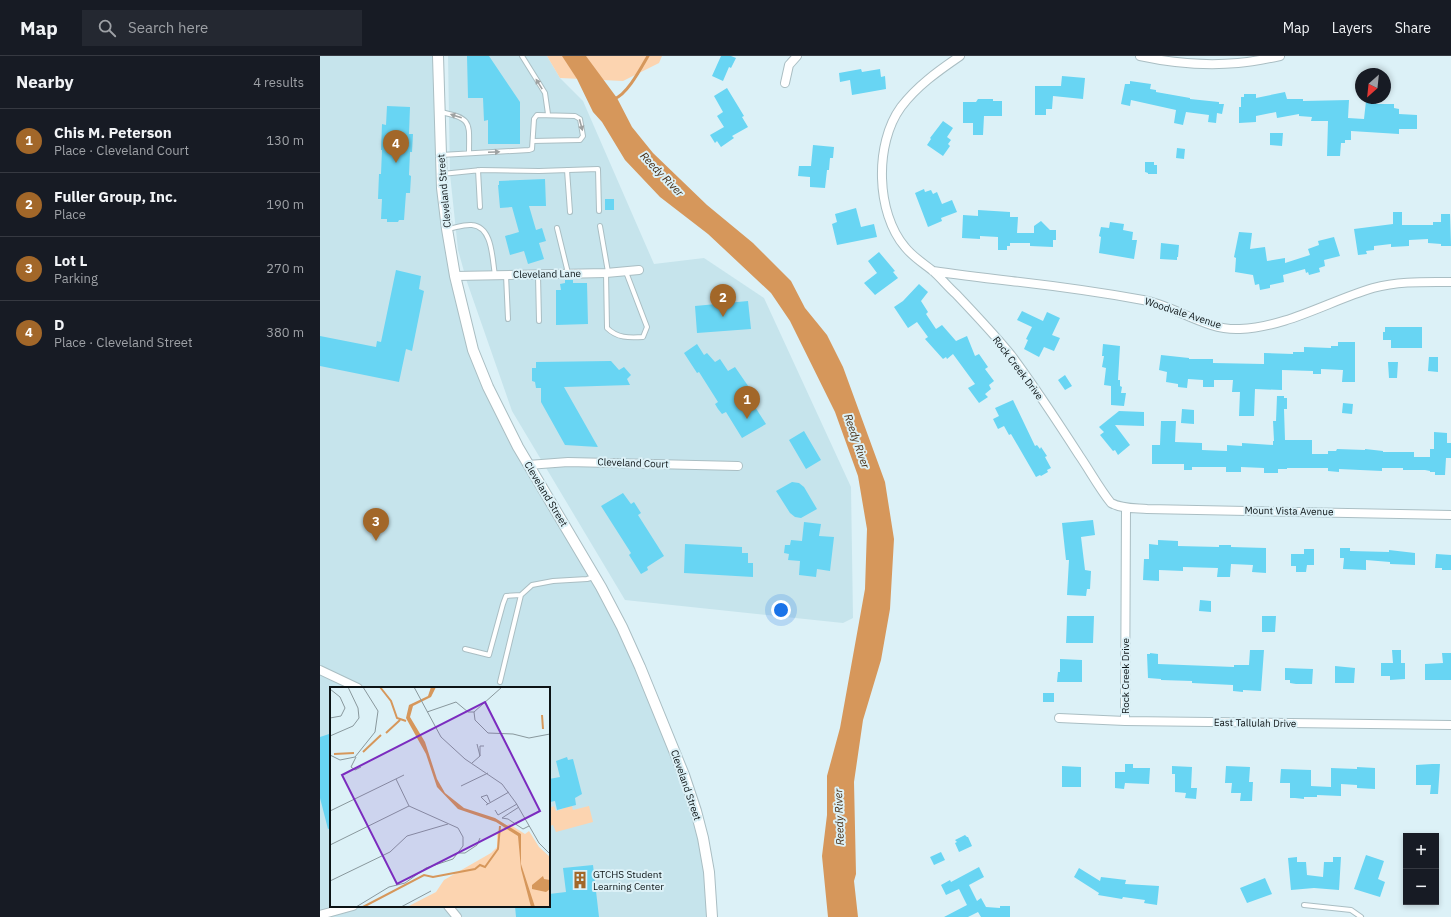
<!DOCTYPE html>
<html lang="en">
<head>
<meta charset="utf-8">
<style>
  :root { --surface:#171b24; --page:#242831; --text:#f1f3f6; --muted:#9ea1a6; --line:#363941; --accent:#a26729 }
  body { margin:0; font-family:"IBM Plex Sans",sans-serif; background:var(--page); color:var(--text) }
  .controls { position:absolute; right:12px; bottom:12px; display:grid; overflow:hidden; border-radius:0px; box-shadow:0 2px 6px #0003 }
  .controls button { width:36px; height:36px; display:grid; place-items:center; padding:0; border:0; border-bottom:1px solid var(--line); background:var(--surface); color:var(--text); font:20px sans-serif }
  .compass { position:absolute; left:1035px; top:12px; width:36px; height:36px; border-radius:50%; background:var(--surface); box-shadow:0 2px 6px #0003; rotate:207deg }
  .you { position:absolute; left:461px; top:554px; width:14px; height:14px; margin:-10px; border:3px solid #fff; border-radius:50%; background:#1a73e8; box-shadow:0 0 0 6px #1a73e833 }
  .badge { display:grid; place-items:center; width:26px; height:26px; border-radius:50%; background:var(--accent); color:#fff; font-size:13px; font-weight:700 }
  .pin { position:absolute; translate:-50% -33px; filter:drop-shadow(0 1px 2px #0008) }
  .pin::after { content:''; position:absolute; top:21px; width:14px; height:12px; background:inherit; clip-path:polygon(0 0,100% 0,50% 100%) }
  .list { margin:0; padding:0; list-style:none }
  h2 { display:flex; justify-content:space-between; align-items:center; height:52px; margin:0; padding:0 16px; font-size:17px }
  h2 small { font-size:13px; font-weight:400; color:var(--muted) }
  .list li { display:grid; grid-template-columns:26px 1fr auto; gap:12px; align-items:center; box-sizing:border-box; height:64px; padding:0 16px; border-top:1px solid var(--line) }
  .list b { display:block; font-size:15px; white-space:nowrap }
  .list p { margin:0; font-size:13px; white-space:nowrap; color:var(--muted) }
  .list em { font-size:13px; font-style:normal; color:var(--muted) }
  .icon { flex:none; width:22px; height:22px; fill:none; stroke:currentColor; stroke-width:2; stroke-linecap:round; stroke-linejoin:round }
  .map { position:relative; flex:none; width:1131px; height:861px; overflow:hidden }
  header { display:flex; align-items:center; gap:24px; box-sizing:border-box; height:56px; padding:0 20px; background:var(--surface); border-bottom:1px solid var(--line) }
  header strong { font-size:19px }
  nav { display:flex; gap:22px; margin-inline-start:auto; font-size:14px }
  .search { width:280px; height:36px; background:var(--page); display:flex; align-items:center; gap:10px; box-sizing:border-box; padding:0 14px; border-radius:0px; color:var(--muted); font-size:15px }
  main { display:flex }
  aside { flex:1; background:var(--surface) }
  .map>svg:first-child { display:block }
  .built { fill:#c6e4ec; fill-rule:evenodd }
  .green { fill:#fcd4b0 }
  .water { fill:#d6975b }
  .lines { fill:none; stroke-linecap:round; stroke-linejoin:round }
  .stream { stroke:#d6975b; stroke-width:3 }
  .building { fill:#68d5f3 }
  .service-casing { stroke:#aabec3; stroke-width:6 }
  .minor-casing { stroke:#aabec3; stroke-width:10 }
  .tertiary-casing { stroke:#aabec3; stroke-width:12 }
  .service { stroke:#fff; stroke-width:4 }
  .minor { stroke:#fff; stroke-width:8 }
  .tertiary { stroke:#fff; stroke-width:10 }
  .oneway { fill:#9ea1a1 }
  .labels { text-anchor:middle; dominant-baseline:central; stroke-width:4; stroke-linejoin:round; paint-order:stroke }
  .street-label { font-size:10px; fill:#0c1315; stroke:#dcf1f7 }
  .poi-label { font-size:10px; fill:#0c1315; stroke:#dcf1f7; text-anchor:start }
  .water-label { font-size:11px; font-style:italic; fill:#4b3016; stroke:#dcf1f7 }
  .inset-river { fill:none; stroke:#d6975b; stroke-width:2 }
  .inset-road { fill:none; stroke:#89989d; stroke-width:1 }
  .view { fill:#7b2cbf; fill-opacity:0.15; stroke:#7b2cbf; stroke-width:2 }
  .inset-edge { fill:none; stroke:#0c1315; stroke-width:2 }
</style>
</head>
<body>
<header>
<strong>Map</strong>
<div class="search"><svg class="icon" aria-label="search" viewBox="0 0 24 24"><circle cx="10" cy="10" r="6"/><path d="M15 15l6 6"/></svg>Search here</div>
<nav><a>Map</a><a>Layers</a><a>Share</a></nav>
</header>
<main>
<aside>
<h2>Nearby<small>4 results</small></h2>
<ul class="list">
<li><span class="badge">1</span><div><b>Chis M. Peterson</b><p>Place · Cleveland Court</p></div><em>130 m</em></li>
<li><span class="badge">2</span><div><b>Fuller Group, Inc.</b><p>Place</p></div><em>190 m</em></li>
<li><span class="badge">3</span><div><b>Lot L</b><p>Parking</p></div><em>270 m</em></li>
<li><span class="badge">4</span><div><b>D</b><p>Place · Cleveland Street</p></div><em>380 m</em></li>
</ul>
</aside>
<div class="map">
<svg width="1131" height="861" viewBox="0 0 1131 861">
  <rect width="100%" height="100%" fill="#dcf1f7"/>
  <path class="built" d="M0 0H118L122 132 135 220 168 331 281 531 376 755 392 861H0ZM11 632H229V850H11Z
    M128 0H227L240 22 263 45 334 208 384 202 444 242 531 431 533 562 523 567 305 544 192 355 147 226 138 194 130 118Z"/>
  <path class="green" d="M227 0H342L339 7 303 25 240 22Z
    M251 747 253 754 269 750 273 766 236 776 233 769 229 770V752L234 750 236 755 243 753 242 749Z"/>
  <path class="water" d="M242 0H266L297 42 312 71 333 97 387 149 433 187 471 225 485 252 507 279 523 311 565 426 574 483 570 553 561 604 543 664 534 726 536 818 534 825 538 861H508L502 800 507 759V720L520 672 545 533 547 473 538 420 515 356 470 265 451 237 388 178 340 141 305 104 282 66 273 56 257 23Z"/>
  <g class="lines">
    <path class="stream" d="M294 43C307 39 321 12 328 0"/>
  </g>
  <path class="building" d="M147 0H169L200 46V88H168V64L164 65 163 42H148Z
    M401 0H411L416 2 411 12 409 11 403 25 392 20Z
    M541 13 542 16 560 13 561 21 565 20 566 33 532 39 530 24 520 26 519 17Z
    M742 20 765 22 763 43 733 40 732 53H726V59H715V30H741Z
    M810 25 831 28 830 33 836 34V36L870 42V43L899 46V48H904L902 58 897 57 896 67 888 66 889 59 866 56 863 69 854 67 856 54 811 44 810 50 801 48 805 28H810Z
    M407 32 424 60 422 61 428 71 412 80 414 82 401 91 397 85 395 87 390 79 404 71 397 60 403 56 394 40Z
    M965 36 967 43H983V45L1029 44 1028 62 1044 63 1046 45H1056V48H1074V52L1079 53V58L1097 59V73H1079V78L1031 75V84H1025V87H1021L1020 100H1007L1008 65H991L992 61 979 60V58L957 62 956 56 936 60V66L919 67V51H921V41H924V38H936V42Z
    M658 43H673V45H682V60H664L663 79H653V67H643V46H656Z
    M67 50 90 51 89 78H93L92 96H90L89 119 91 120 90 137H86L84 164H79L78 166H67V163H61L62 143H58L59 118H61L62 94H61L62 68 66 69Z
    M623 65 633 72 627 81 631 84 628 88 630 90 623 100 607 89 611 83 610 82Z
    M950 77H963L962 90 950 89Z
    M493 89 514 91 513 102H510L509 114H507L505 132 490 131V121L478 120 479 110H491Z
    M857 92 865 93 864 103 856 102Z
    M825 106H834V109H837V118H828V117L825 116Z
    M225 123 226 150H209L216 174 222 172 226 185 219 187 224 203 208 208 204 195 190 199 185 180 199 176 192 151 180 152 178 129H179V125Z
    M604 133 605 136 611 134 613 138 617 136 622 148 632 144 637 156 621 162 622 165 608 171 595 137Z
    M285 143H294V154H285Z
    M536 152 541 171 554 168 557 181 517 189 512 168 517 166 515 158Z
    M658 154 690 156V161H698L697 177H714V170L721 165 730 174H736V184H733V191L710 190V187H690V190H687V194H678V181L660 180V183L642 182 643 159 658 160Z
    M1073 156H1082V169H1113V166H1121V158H1130L1131 190H1121V188L1108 187V183L1089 184V190L1071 191V188L1054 190V194L1046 195 1047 198 1038 199 1034 173 1073 168Z
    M790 166 804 168 803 174 813 176 812 184H817L814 203 779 197 781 181 779 180 781 171 789 172Z
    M919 176 932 177 930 193 945 191 947 205 965 202V207L990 199 988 193 999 189 998 185 1014 181 1020 200 1004 204 1005 210 999 212 1000 216 989 219 988 216 986 217 985 213 963 219 964 226 950 229V232L940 234 939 228 935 229 933 219 915 216 916 202 914 201Z
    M841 187 859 189 858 201H857V204L840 203Z
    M559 196 575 215 573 216 578 222 555 239 544 227 557 217 548 205Z
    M76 214 101 220 99 233 104 235 92 295 86 293 79 326 0 310V280L56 291 57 285 61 286Z
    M245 224H253V227H267L268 268 236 269V234H241L240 228 245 227Z
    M599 228 608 236 601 245 608 256 606 258 616 273 622 269 636 285 647 280 655 300 659 298 668 311 665 313 674 325 669 329 671 333 665 338 668 341 659 347 648 332 655 328 633 298 627 303 626 301 623 303 605 283 608 281 597 266 588 272 574 251 583 245Z
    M428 245 431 273 377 277 375 250Z
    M702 255 723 265 727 256 740 262 732 279 740 282 734 295 724 291 719 301 704 293 708 284 706 283 712 271 697 264Z
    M1065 271H1102V292H1071V284H1063V276H1065Z
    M1018 286H1035V326H1022L1023 314 1001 313V318H993V315L962 314V334L935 333 934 360H919L920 336H912L913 324H894V331H883V324L868 323 867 332 858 331V328L846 326 847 316 839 314 841 299 869 302V303H893V307L944 308V297L973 298V296H984V291L1011 292V290H1018Z
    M377 288 384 299 387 297 395 306 400 303 408 315 415 311 435 340 430 343 446 368 422 382 406 356 402 358 398 353 395 348 398 346 379 316 377 317 364 297Z
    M783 288 800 290 798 324H800V330L802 331 801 337H806L804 350 791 349V330L784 329 786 312 782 311 784 300H782Z
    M1109 301H1118V316L1108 315Z
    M291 305 299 314 304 311 311 319 307 323 310 329 244 331 278 391 245 389 221 346V332H216L215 326 212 325V312H216V306Z
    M1068 306H1078L1077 322H1069Z
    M745 319 752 330 745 334 738 324Z
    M957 340H964V342H967V353H964L965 384H992V398H1008V395H1016L1017 393 1045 394V393L1063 395V396H1094V401H1110V393H1114V376L1127 377V387H1131V402H1126L1125 419H1115V416H1110V415L1105 414H1083V412H1062V415L1019 413V416L1008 415V412H967V413H958V417H944V412L921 411V416H906V411H872V414H864V408H832V389H840L841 365H856L855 386 882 387V394L907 395V389L922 390V387L953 389V385H954L953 365H956Z
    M693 344 715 390 717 389 720 393 721 391 727 400 725 401 731 412 727 414 728 416 721 420 720 419 716 421 691 378 689 379 684 370 678 373 673 363 679 360 675 352Z
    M1023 347 1033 348 1032 358 1022 357Z
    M862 353 874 354V368L861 367Z
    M799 355 824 356V370L795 369 810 389 798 399 795 394 793 395 780 379 784 376 779 371Z
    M484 375 501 404 486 413 469 384Z
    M472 426 479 427 484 431 497 453 481 462 475 461 470 457 456 435Z
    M303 437 311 448 314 446 321 457 318 459 344 500 327 511 328 514 321 518 309 499 311 497 281 450Z
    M773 464 775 479 761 481 765 514 771 515 770 533H767L766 540 747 539 749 504H746L742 467Z
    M484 466 501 468 499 480 514 481 510 515 497 513 496 521 479 519 480 505 468 504 469 498 464 497 465 489H470L471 484 482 485Z
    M838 484 858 485V490L899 491V489H911V491L946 492V517L932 516 933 509 911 508 910 521H897L898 512 863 511V515L839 514V525L823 524 824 503H829V488L838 489Z
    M365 488 422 491V497H428V507H433V521L364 517Z
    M1020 492H1030V495L1069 496V494L1095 497V509L1070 508V506L1046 504V514L1023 513 1024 502H1020Z
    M984 493H994V509H987L986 516H976V510H971V498H984Z
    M1116 498 1131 499V514H1122V512H1115Z
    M880 544 891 545V556L879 555Z
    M747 560H774L773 587H746Z
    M942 560H956L955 576H942Z
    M930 594H944L941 635 923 634V636L913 635V629L872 627V625L841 624V623L828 622 827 598H830V597L838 598V608L914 611V609H929Z
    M1072 594H1081V607H1085V623L1070 624V620H1061V607H1073Z
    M1122 597H1131V624H1105V608L1123 607Z
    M740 603 762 604V626H737L738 616H740Z
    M1015 610 1035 612 1034 627H1015Z
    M965 612 993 613 992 628H976L970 627V624H965Z
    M723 637H734V646H723Z
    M9 678 11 686V772L8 773 0 742V681Z
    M247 701 248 704 253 703 262 738 255 742 256 749 237 754 235 745 230 746 229 741V723L240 721 236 705Z
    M805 708H813V712H830L829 728 805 727 804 733 795 732V716H805Z
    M1112 708H1120L1118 738H1110L1111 729H1096V709Z
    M742 710 761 711V731H742Z
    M852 710 872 711 871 732H877L876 743 865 742 866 737 855 736V718H852Z
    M906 710 930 711 929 726H933L932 745H920L921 737H911L912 727H905Z
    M1037 711 1055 712V733L1037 732V729L1021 728V740L997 739V741H984V743L975 742H970V727H960L961 713 991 714V730L1011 731V712L1037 713Z
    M645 779 647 781H648L652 790 639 796 635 787 637 786 635 784Z
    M621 796 625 804 614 809 610 801Z
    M1046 799 1064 805 1058 823 1065 826 1060 841 1034 833Z
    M977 801V806H986L987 819 1003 821 1004 806H1013V801H1021L1019 834 994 832 971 834 968 802Z
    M273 809 279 861H196L195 850H229V838L246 836 243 812Z
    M659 811 664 821 649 829 657 845 661 842 666 851 680 852V850H690V861H661L658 856 648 861H624L647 849 639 833 626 839 621 829 630 824 631 826Z
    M759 812 780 825 781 821 806 824 805 828 839 830 837 849 824 847 825 844 803 841 802 843 778 839 779 837 754 821Z
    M945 822 952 838 927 847 920 832Z"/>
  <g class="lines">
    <g class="service-casing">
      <path id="service" d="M202 0 225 37 228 58
        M120 56C153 62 149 67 149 97
        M121 99 209 94 212 93 214 63 217 59 255 60 260 63 263 80 260 84 213 85
        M158 114 160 151
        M247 114 250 156
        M122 118 161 114 219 115 278 113 279 155
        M280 170 288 216
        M237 172 248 217
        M127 173C135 172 144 168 152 169 173 171 172 203 175 219
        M286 217 287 272C297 282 309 282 323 281L327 271 306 216
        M186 219 188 263
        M218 219 219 265
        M145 593 169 599 183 548 186 540 201 539
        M180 626 201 539 212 529 233 525 267 523 274 521
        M984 849 1031 854 1041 861"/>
    </g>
    <g class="minor-casing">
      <path id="minor" d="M640 0C618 15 597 30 581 51 554 88 556 157 585 191 593 201 603 207 613 215 621 222 628 231 636 238 655 258 674 278 691 299 715 331 737 365 759 399 770 415 779 432 791 447 802 453 815 452 827 453L1131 459
        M820 0C852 7 884 10 918 7 932 6 946 3 960 0
        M465 27 469 9 477 0
        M613 215C639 219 665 222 691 225 735 230 779 236 823 244 856 250 886 275 920 273 967 271 1009 245 1053 232 1079 225 1104 226 1131 226
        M135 220 286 217 319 214
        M208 409 248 406 418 410
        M0 614 38 632
        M739 662 805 665 1131 669
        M805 665 806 452
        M128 850 137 861
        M0 859 33 850"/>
    </g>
    <g class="tertiary-casing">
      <path id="tertiary" d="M118 0 122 132 127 173 135 220 153 294 168 331 198 391 281 531 302 571 320 611 364 719 376 755 383 782 389 816 392 861"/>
    </g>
    <use href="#service" class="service"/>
    <use href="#minor" class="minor"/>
    <use href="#tertiary" class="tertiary"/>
  </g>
  <defs><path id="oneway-solid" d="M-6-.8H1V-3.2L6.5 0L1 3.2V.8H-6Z"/></defs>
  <g class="oneway">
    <use href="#oneway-solid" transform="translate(219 28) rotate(-122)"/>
    <use href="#oneway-solid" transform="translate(136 60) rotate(-163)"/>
    <use href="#oneway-solid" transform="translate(261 69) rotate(75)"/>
    <use href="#oneway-solid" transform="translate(174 96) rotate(-3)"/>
  </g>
  <defs>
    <g id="building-bare" transform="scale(1.38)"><path d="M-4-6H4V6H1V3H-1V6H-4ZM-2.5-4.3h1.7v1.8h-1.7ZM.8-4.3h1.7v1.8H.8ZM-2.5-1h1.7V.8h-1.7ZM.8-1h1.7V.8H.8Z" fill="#a26729" stroke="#dcf1f7" stroke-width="2.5" paint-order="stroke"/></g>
  </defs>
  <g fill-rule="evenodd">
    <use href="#building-bare" x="260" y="824"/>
  </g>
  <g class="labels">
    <g class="street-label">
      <text transform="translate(124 135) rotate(-95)">Cleveland Street</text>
      <text transform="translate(227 218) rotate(-1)">Cleveland Lane</text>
      <text transform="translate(863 257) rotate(18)">Woodvale Avenue</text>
      <text transform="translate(698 312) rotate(53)">Rock Creek Drive</text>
      <text transform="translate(313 407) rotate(2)">Cleveland Court</text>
      <text transform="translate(226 438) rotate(59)">Cleveland Street</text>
      <text transform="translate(969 455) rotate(1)">Mount Vista Avenue</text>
      <text transform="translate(805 620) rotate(-90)">Rock Creek Drive</text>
      <text transform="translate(935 667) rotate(1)">East Tallulah Drive</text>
      <text transform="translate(366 729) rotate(71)">Cleveland Street</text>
    </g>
    <g class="poi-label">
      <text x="273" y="818">GTCHS Student<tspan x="273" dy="12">Learning Center</tspan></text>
    </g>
    <g class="water-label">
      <text transform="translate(342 118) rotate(46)">Reedy River</text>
      <text transform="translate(537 385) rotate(71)">Reedy River</text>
      <text transform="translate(519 761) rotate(-92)">Reedy River</text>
    </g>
  </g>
  <g transform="translate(10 631)">
    <rect width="220" height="220" fill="#dcf1f7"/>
    <path d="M179 137 195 147 199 144 209 160 220 170V220H77L106 205 114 193 161 166 167 160V145Z" fill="#fcd4b0"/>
    <path d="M101 0H106L101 10 83 19 80 30 95 55 107 92 115 106 134 121 165 131 191 147V177L205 220H201L191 182 188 149 166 135 128 122 107 100 96 67 76 31 79 18 98 9ZM213 189 214 192 220 193V202L216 205 202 202V198Z" fill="#d6975b"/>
    <path class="inset-river" d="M50 0 61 14 67 31 76 34M212 28 213 42M56 46 70 33M33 65 51 48M4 67 24 66M33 220 94 188 103 190 145 182 150 178 155 180 168 162 170 139"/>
    <path class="inset-road" d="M84 0 111 50 135 72 172 97 186 116 209 156 220 167M0 2 10 10 15 21 11 29 0 31M97 25 126 15 138 25H144L172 0M144 25 145 33 158 46 183 47 199 51 220 47M0 49 23 39 29 31 28 21 18 0M0 68 10 73 25 70 45 45 48 24 33 0M150 69V59H154M26 70 21 80 25 83 31 80M142 76 150 69 147 57M131 99 158 86M158 117 151 110 157 108 160 115M156 118 179 105M189 120 172 131 178 132 193 142 199 139M165 123 168 128 187 117M0 124 74 88M0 158 79 119M129 166H135L147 158 150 151M0 194 60 165 77 149 118 137M26 220 59 200 75 196 96 181 123 172 133 159V150L128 141 79 119 66 92M71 220 101 204"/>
    <path class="view" d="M155 15 210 124 67 197 12 88Z"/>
    <rect width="220" height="220" class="inset-edge"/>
  </g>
</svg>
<div class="controls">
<button>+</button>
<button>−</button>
</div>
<svg class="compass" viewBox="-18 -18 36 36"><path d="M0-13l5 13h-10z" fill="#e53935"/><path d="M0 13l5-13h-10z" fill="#9ea1a6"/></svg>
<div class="you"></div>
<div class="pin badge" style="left:427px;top:363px">1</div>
<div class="pin badge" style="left:403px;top:261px">2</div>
<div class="pin badge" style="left:56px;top:485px">3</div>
<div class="pin badge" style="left:76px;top:107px">4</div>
</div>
</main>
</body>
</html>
